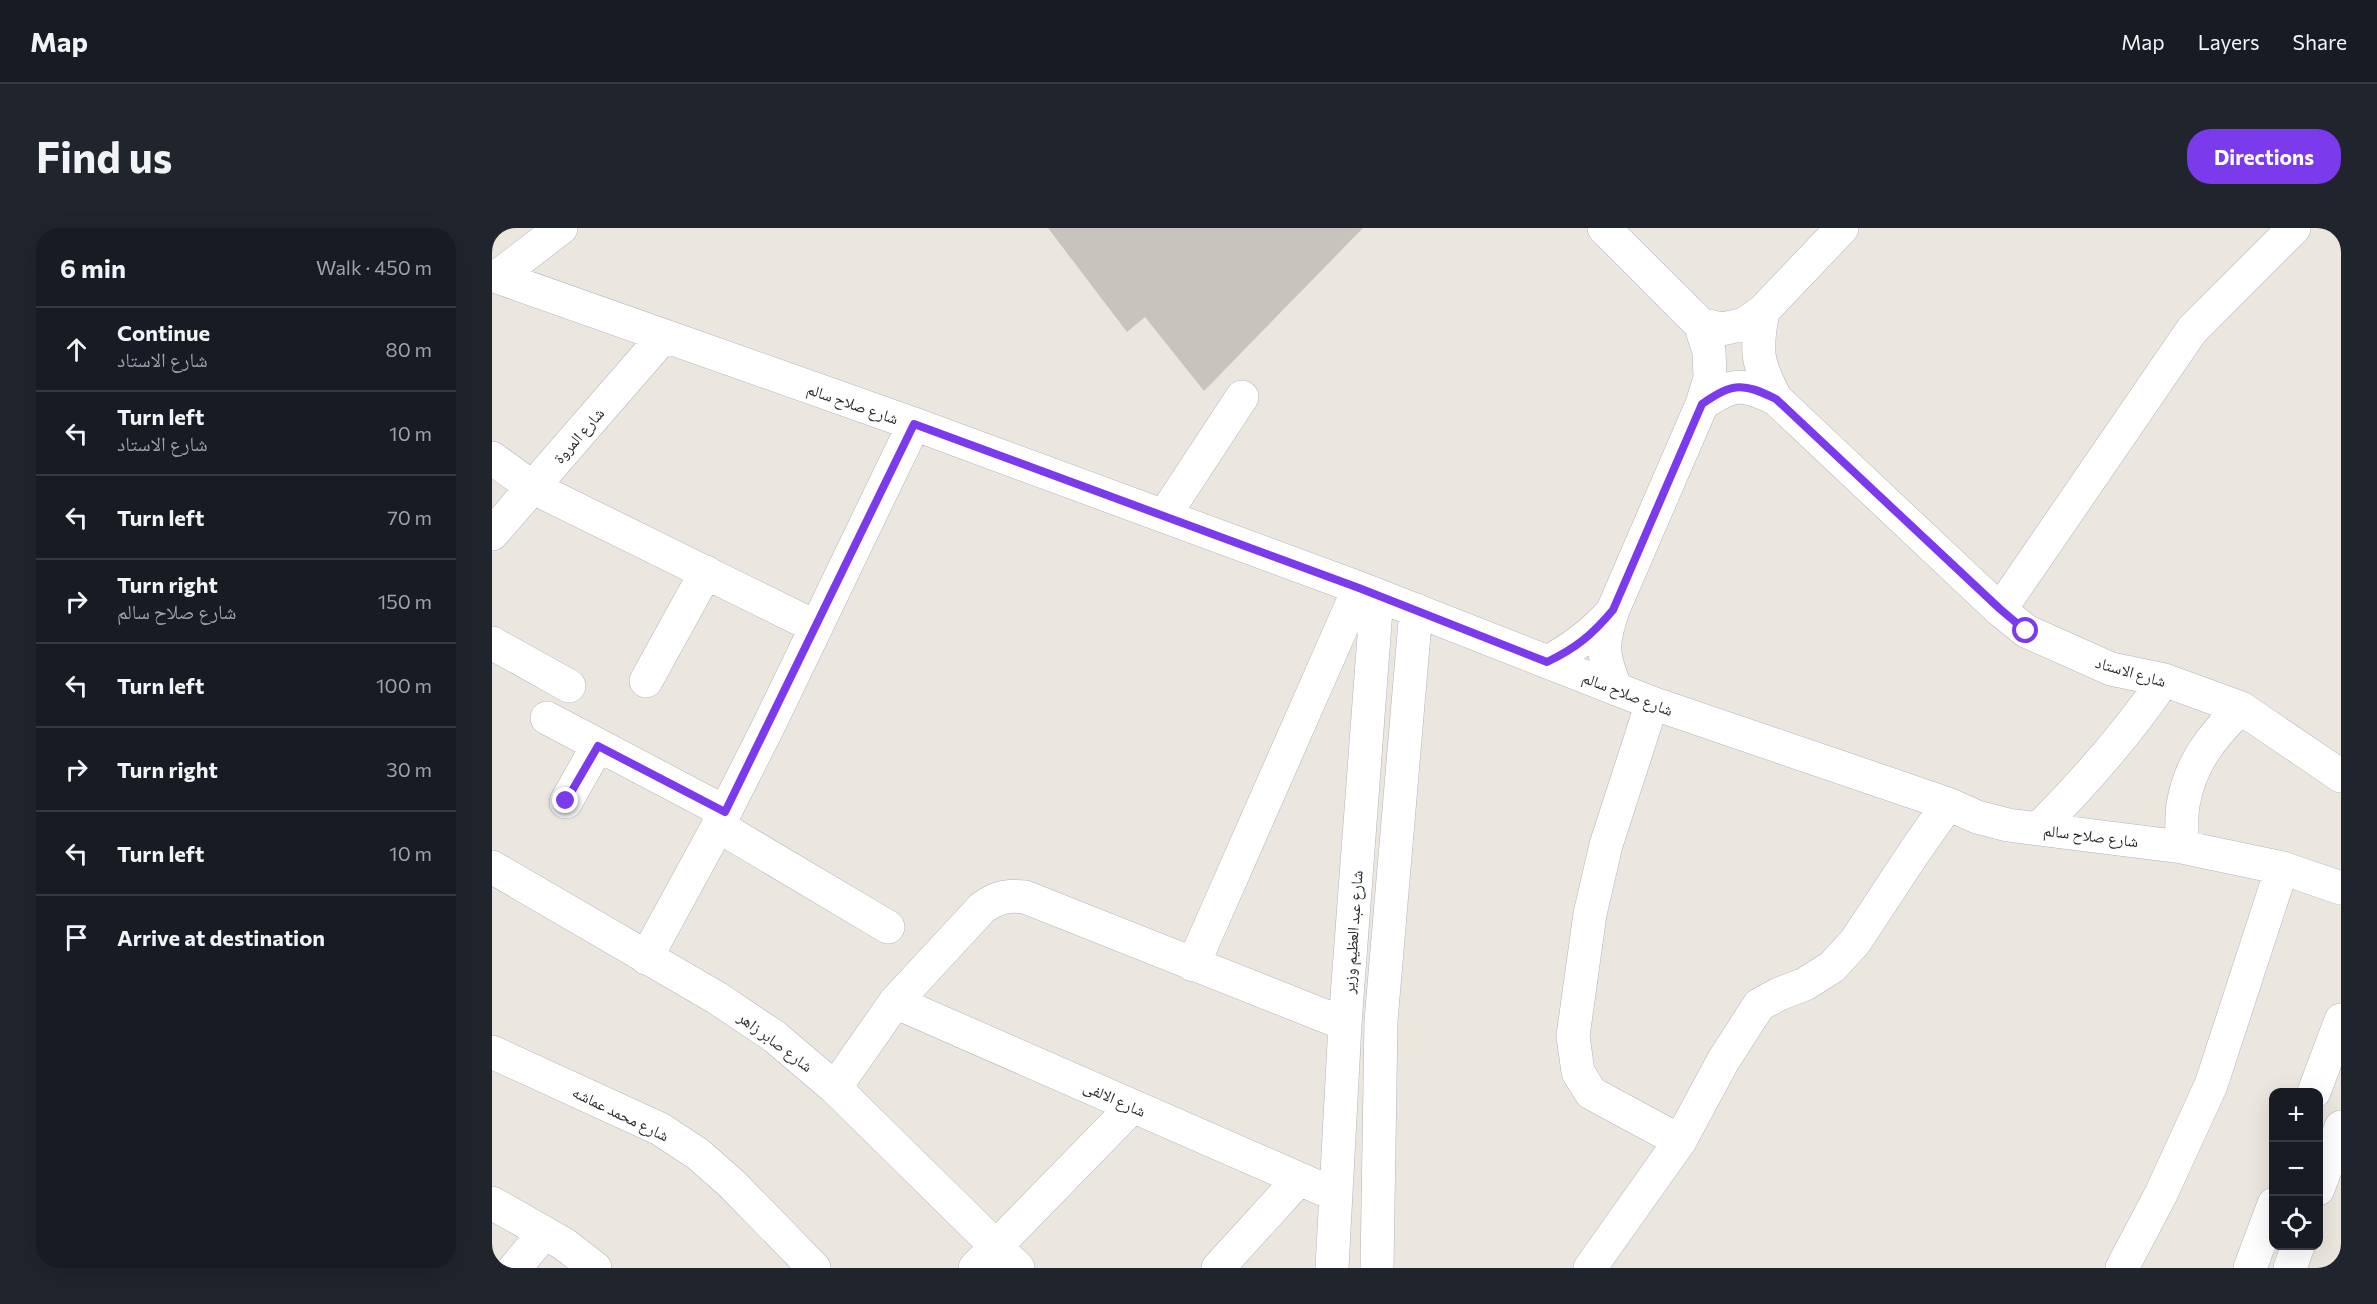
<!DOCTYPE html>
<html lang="en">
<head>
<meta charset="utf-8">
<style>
  :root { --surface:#171b24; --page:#20242c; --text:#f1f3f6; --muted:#9ea1a6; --line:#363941; --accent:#7c3aed }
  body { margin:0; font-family:Commissioner,"Noto Naskh Arabic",sans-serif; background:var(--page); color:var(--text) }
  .controls { position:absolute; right:18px; bottom:18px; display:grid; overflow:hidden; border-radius:12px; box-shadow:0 6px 24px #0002 }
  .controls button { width:54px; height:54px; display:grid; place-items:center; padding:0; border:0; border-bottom:2px solid var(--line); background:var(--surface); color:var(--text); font:30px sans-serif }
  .stop { position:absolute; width:18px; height:18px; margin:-14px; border:4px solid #7c3aed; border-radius:50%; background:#fff }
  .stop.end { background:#7c3aed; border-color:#fff; box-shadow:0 2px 6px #0008 }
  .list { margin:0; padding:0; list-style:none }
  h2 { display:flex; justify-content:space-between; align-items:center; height:78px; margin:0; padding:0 24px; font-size:26px }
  h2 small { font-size:20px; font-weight:400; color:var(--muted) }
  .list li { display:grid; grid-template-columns:39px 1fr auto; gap:18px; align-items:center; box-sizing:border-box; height:84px; padding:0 24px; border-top:2px solid var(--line) }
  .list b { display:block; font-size:22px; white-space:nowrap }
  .list p { margin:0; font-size:20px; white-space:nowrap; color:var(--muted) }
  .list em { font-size:20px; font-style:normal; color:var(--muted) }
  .icon { flex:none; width:33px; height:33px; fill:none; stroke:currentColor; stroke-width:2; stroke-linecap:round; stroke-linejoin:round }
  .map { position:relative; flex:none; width:1849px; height:1040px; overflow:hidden; border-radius:24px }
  header { display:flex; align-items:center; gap:36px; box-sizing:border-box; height:84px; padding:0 30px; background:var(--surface); border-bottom:2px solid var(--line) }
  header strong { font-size:28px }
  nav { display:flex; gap:33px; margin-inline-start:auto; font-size:21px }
  .intro { display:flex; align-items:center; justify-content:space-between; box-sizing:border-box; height:144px; padding:0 36px }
  h1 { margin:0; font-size:42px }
  .button { padding:15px 27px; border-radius:24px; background:var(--accent); color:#fff; font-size:21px; font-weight:700 }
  main { display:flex; gap:36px; padding:0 36px }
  aside { flex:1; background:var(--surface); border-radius:24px; box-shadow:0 6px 24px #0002 }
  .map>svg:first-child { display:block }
  .building { fill:#c8c3bd }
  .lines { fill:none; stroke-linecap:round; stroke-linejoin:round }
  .minor-casing { stroke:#b1b3be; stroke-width:34 }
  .minor { stroke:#fff; stroke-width:33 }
  .route { stroke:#7c3aed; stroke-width:8 }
  .labels { text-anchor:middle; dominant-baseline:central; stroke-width:4.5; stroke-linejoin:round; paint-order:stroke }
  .street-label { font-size:16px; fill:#2b2b2b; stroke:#fff }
</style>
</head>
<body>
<header>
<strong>Map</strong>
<nav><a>Map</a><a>Layers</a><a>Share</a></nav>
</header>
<div class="intro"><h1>Find us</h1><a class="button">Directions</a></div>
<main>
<aside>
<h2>6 min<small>Walk · 450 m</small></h2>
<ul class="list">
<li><svg class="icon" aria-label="ahead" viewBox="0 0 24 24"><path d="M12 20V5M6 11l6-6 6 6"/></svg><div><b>Continue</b><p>شارع الاستاد</p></div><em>80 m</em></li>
<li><svg class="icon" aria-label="left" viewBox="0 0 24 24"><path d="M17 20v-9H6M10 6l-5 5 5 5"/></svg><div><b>Turn left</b><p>شارع الاستاد</p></div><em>10 m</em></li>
<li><svg class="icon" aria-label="left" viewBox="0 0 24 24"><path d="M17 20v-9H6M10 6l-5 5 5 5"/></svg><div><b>Turn left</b></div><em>70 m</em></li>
<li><svg class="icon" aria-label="right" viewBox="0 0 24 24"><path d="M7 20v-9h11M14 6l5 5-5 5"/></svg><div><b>Turn right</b><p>شارع صلاح سالم</p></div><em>150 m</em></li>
<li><svg class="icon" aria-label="left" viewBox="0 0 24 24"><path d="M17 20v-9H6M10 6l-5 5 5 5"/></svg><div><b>Turn left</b></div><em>100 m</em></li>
<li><svg class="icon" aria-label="right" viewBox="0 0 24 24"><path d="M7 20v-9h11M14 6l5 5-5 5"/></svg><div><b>Turn right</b></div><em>30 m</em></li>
<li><svg class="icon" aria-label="left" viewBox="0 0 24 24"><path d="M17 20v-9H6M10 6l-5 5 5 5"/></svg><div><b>Turn left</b></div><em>10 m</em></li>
<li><svg class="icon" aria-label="arrive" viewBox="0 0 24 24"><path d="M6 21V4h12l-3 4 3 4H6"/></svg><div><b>Arrive at destination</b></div></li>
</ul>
</aside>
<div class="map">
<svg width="1849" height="1040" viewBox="0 0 1849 1040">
  <rect width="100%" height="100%" fill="#ece7de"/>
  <path class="building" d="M556 0H871L712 163 653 89 635 104Z"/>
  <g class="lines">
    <g class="minor-casing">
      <path id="minor" d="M1112 0 1208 96 1217 123 1218 150 1210 176 1121 382C1109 417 1110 427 1124 461
        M0 47 422 196 867 360 1160 475 1456 576 1485 589 1516 597 1690 619 1790 640 1849 660
        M5 49 69 0
        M1271 83C1263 124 1265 135 1284 171
        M1208 96 1230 101 1253 96 1271 83 1350 0
        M1210 176C1241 155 1250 154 1284 171L1508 382 1534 403 1619 441 1672 452 1749 480 1849 548
        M0 230 40 259 324 399
        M672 288 750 169
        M0 306 172 108
        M1508 382 1700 102 1802 0
        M0 415 77 458
        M1055 434C1081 421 1100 406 1120 384
        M154 453 214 344
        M1160 475 1114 617 1098 686 1081 808 1086 844 1099 865 1188 913
        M55 490 233 584
        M74 574 106 517
        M226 598 396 699
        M1547 600C1593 554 1635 506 1672 452
        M1690 619C1690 605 1689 590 1691 577 1698 535 1720 508 1749 480
        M0 639 225 770 283 809 343 860 526 1040
        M154 730 226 598 276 499 422 196
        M701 737 867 360
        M403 774 844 967
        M0 824 168 901 206 926 240 956 322 1040
        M343 860 403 774 490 680C505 669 515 667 533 669L853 796
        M1822 864 1849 792
        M1826 961 1849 899
        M0 975 72 1016 103 1040
        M23 1040 52 1005
        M483 1040 641 878
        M726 1040 807 951
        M840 1040 853 796 885 368
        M885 1040 889 793 924 382
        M1098 1040 1188 913 1231 833 1267 777 1287 766 1313 756 1340 739 1363 714 1423 623 1456 576
        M1630 1040 1669 966 1719 857 1790 640
        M1758 1040 1782 976
        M1798 1040 1806 1018"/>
    </g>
    <use href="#minor" class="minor"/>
  </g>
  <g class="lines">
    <path class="route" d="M74 573 106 518 233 584 422 196 867 360 1055 434C1084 420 1100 407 1121 382L1210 176C1241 155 1250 154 1284 171L1508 381 1534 403"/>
  </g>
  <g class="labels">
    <g class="street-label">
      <text transform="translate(361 175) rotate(19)">شارع صلاح سالم</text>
      <text transform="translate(86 207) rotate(-49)">شارع المروة</text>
      <text transform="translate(1639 443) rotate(16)">شارع الاستاد</text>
      <text transform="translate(1136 465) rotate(21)">شارع صلاح سالم</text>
      <text transform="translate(1599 607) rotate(7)">شارع صلاح سالم</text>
      <text transform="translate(860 704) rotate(-86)">شارع عبد العظيم وزير</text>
      <text transform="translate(284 813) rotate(37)">شارع صابر زاهر</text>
      <text transform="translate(623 870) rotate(24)">شارع الالفى</text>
      <text transform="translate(129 885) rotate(26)">شارع محمد عماشه</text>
    </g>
  </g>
</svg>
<div class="controls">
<button>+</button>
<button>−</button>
<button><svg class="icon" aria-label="locate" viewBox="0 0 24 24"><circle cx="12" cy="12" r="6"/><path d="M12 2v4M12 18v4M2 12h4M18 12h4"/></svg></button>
</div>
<div class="stop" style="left:1534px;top:403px"></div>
<div class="stop end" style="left:74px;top:573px"></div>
</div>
</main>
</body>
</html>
